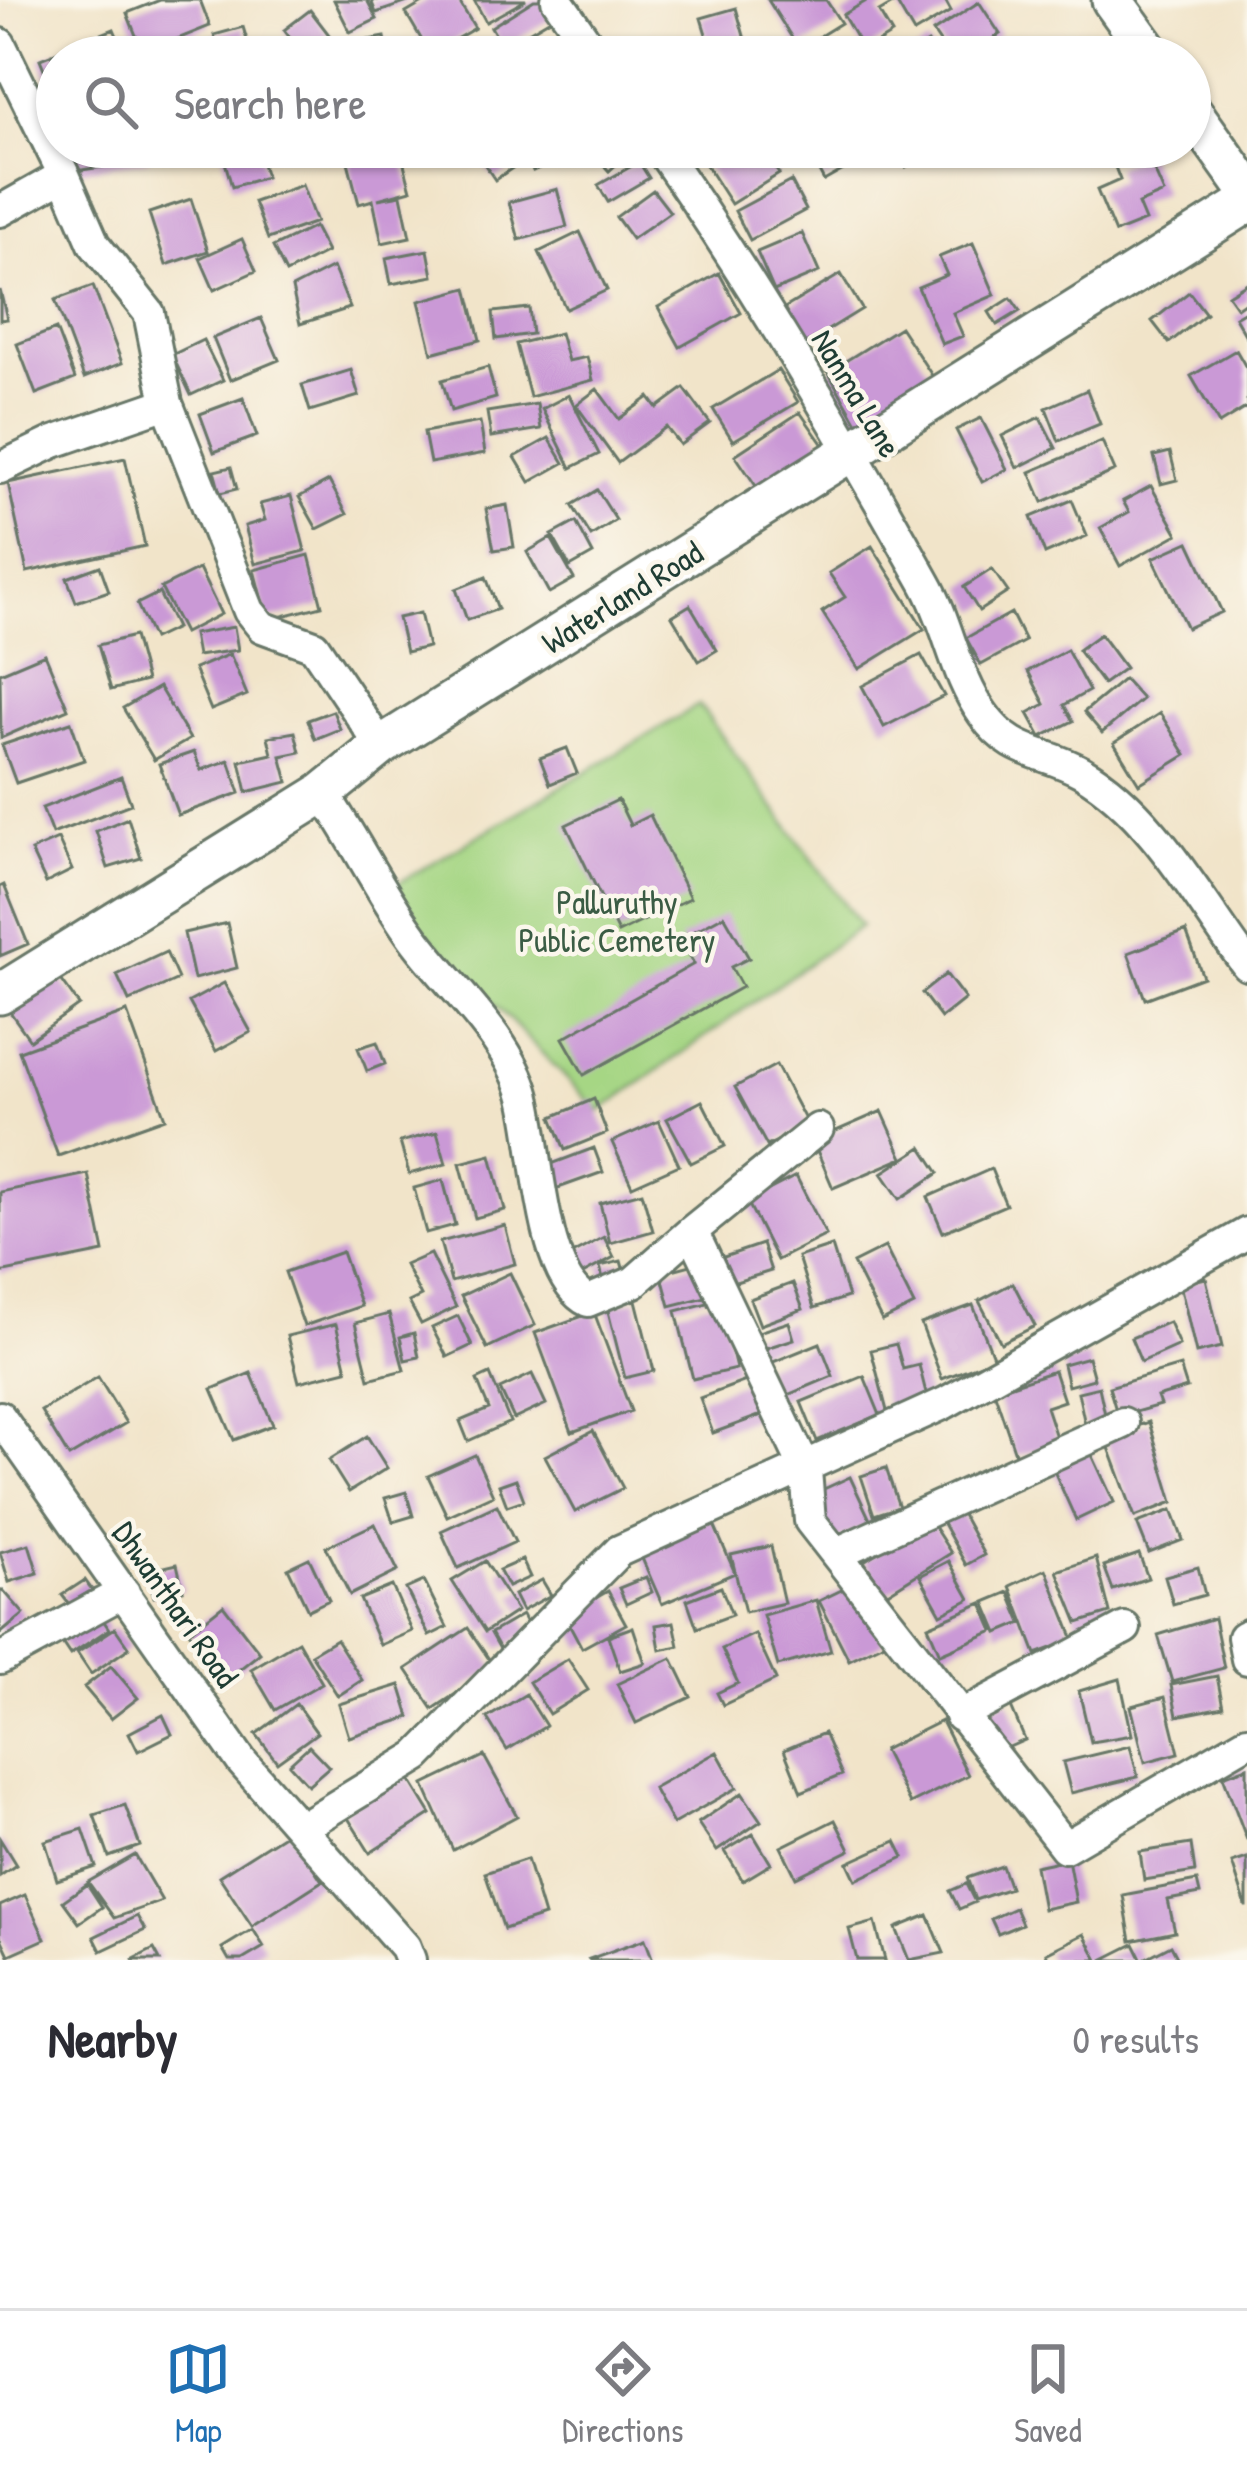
<!DOCTYPE html>
<html lang="en">
<head>
<meta charset="utf-8">
<style>
  :root { --surface:#fff; --page:#f2f2f3; --text:#2b2b33; --muted:#7c7c81; --line:#e1e1e2; --accent:#1f6fb2 }
  body { margin:0; font-family:"Patrick Hand",sans-serif; background:var(--page); color:var(--text) }
  .list { margin:0; padding:0; list-style:none }
  h2 { display:flex; justify-content:space-between; align-items:center; height:156px; margin:0; padding:0 48px; font-size:51px }
  h2 small { font-size:39px; font-weight:400; color:var(--muted) }
  .icon { flex:none; width:66px; height:66px; fill:none; stroke:currentColor; stroke-width:2; stroke-linecap:round; stroke-linejoin:round }
  .map { position:relative; flex:none; width:1247px; height:1960px; overflow:hidden }
  .search { position:absolute; background:var(--surface); box-shadow:0 3px 9px #0004; left:36px; right:36px; top:36px; height:132px; display:flex; align-items:center; gap:30px; box-sizing:border-box; padding:0 42px; border-radius:66px; color:var(--muted); font-size:45px }
  .sheet { height:348px; background:var(--surface) }
  nav { display:flex; justify-content:space-around; align-items:center; box-sizing:border-box; height:168px; border-top:3px solid var(--line); background:var(--surface); font-size:33px; color:var(--muted) }
  nav a { display:grid; justify-items:center; gap:6px }
  nav .on { color:var(--accent) }
  .map>svg:first-child { display:block }
  .green { fill:#a6d684; stroke:#628a5c; stroke-width:3 }
  .building { fill:#ca99d6 }
  .lines { fill:none; stroke-linecap:round; stroke-linejoin:round }
  .minor-casing { stroke:#687768; stroke-width:36 }
  .major-casing { stroke:#687768; stroke-width:45 }
  .minor { stroke:#fff; stroke-width:30 }
  .major { stroke:#fff; stroke-width:39 }
  .labels { text-anchor:middle; dominant-baseline:central; stroke-width:9; stroke-linejoin:round; paint-order:stroke }
  .street-label { font-size:33px; fill:#1f3d34; stroke:#fbf7ec }
  .park-label { font-size:33px; fill:#3a5c44; stroke:#fbf7ec }
</style>
</head>
<body>
<div class="map">
<svg width="1247" height="1960" viewBox="0 0 1247 1960">
  <rect width="100%" height="100%" fill="#fbf7ec"/>
  <filter id="ink" filterUnits="userSpaceOnUse"><feTurbulence type="fractalNoise" baseFrequency=".00833" numOctaves="2"/><feDisplacementMap in="SourceGraphic" scale="24" xChannelSelector="R" yChannelSelector="G"/><feConvolveMatrix kernelMatrix="1 2 1 2 8 2 1 2 1" color-interpolation-filters="sRGB"/></filter>
  <filter id="wash" filterUnits="userSpaceOnUse"><feTurbulence type="fractalNoise" baseFrequency=".004" numOctaves="4" result="noise"/><feDisplacementMap in="SourceGraphic" scale="48" xChannelSelector="R" yChannelSelector="G"/><feGaussianBlur stdDeviation="2.7" result="paint"/><feColorMatrix in="noise" values="0 0 0 0 0 0 0 0 0 0 0 0 0 0 0 0 0 1.4 0 .05"/><feComposite in="paint" operator="in"/></filter>
  <g filter="url(#wash)">
    <rect width="100%" height="100%" fill="#f1e4c9"/>
    <path class="green" d="M699 705 861 926 599 1112 385 891Z"/>
    <g id="blocks">
      <path class="building" d="M160 0H200L210 26 143 53 127 13Z
        M334 0H367L377 19 350 32Z
        M371 0H411V1L376 13Z
        M428 0H458L475 28 430 54 406 13Z
        M474 0H526L486 22Z
        M534 0H541L552 18 503 47 491 27Z
        M768 0H826L841 23 799 49Z
        M868 0H945L951 11 914 33 896 2 879 12 892 34 864 51 843 15Z
        M979 2 1000 34 966 57H950L933 32Z
        M736 8 750 57H713L701 18Z
        M310 10 330 36 304 56 284 30Z
        M243 27 250 50 220 57 214 35Z
        M114 29 126 57H57V101L40 59Z
        M385 37 389 57 365 52 363 41Z
        M1036 41 1046 57H1020L1017 52Z
        M342 43 347 57H305Z
        M525 43 531 57H487L486 56Z
        M928 43 937 57H907Z
        M71 147H147L149 160 75 171Z
        M257 147 266 177 232 187 221 148Z
        M499 147H515L524 160 495 180 481 159Z
        M523 147H558L562 158 533 171Z
        M593 147H635L609 171 590 150Z
        M728 147H762L779 174 731 204 704 162Z
        M768 147H789L791 152 775 160Z
        M806 147H884L824 181Z
        M893 147H936L906 167Z
        M400 149 411 190 378 199 401 195 410 237 382 243 373 200 359 204 348 162Z
        M1147 154 1164 193 1138 204 1145 221 1115 233 1097 190 1120 180 1115 167Z
        M639 162 649 178 608 202 598 185Z
        M791 181 806 210 750 240 735 211Z
        M302 185 316 222 268 239 254 202Z
        M557 189 567 227 519 240 509 202Z
        M653 190 670 212 632 239 616 217Z
        M191 199 208 251 166 265 149 213Z
        M314 227 327 252 286 273 273 247Z
        M580 232 607 290 566 309 539 252Z
        M802 233 819 272 774 291 757 252Z
        M242 239 256 271 214 290 200 258Z
        M973 243 995 295 953 313 963 336 942 344 918 287 947 275 939 257Z
        M428 250 433 276 391 284 386 258Z
        M333 267 350 308 300 324 292 288Z
        M719 273 741 313 680 347 658 307Z
        M841 274 862 309 805 344 783 309Z
        M1247 283V301L1237 308 1228 295Z
        M93 286 122 363 84 378 55 300Z
        M467 288 480 340 432 353 419 301Z
        M0 290 7 319 0 320Z
        M1189 292 1206 314 1169 343 1152 321Z
        M1011 298 1020 311 997 325 989 312Z
        M529 308 532 334 496 339 493 312Z
        M1247 310V338L1235 317Z
        M261 318 279 360 230 380 213 338Z
        M900 327 935 380 860 428 828 372Z
        M56 329 75 379 36 394 17 344Z
        M560 333 568 361 587 357 593 380 530 397 516 344Z
        M203 340 223 380 191 395 172 355Z
        M1236 350 1247 369V407L1219 424 1191 376Z
        M488 367 496 398 451 411 442 380Z
        M351 370 359 396 310 411 302 385Z
        M778 370 798 402 733 441 713 409Z
        M684 388 710 423 680 445 666 427 618 463 576 405 597 389 619 419 649 397 657 408Z
        M1087 390 1100 424 1059 441 1046 408Z
        M569 395 599 454 571 468 542 409Z
        M243 398 257 436 214 452 200 414Z
        M537 404 541 429 491 437 487 412Z
        M800 412 823 445 758 489 735 455Z
        M1040 417 1056 448 1017 468 1002 436Z
        M981 418 1007 469 982 482 956 430Z
        M480 422 485 453 430 463 424 432Z
        M549 438 564 463 530 482 515 457Z
        M1102 441 1115 471 1043 502 1030 472Z
        M1170 452 1177 480 1161 484 1154 456Z
        M125 458 145 546 27 572 8 483Z
        M231 467 237 489 220 493 214 471Z
        M329 481 347 514 317 529 299 497Z
        M1151 486 1178 534 1120 566 1100 528 1129 512 1123 501Z
        M597 490 616 520 591 536 572 505Z
        M291 496 305 551 255 564 245 526 265 520 260 504Z
        M1072 500 1087 536 1045 554 1031 517Z
        M507 505 514 547 494 550 486 509Z
        M576 522 593 554 570 567 552 535Z
        M551 538 574 579 549 593 527 552Z
        M1189 542 1222 612 1187 628 1153 558Z
        M872 546 924 629 859 669 822 612 845 597 829 573Z
        M309 555 322 606 267 620 254 570Z
        M100 566 109 591 76 602 67 578Z
        M199 569 221 614 184 633 161 588Z
        M992 569 1008 592 979 611 964 587Z
        M486 577 498 609 467 620 456 589Z
        M159 593 176 628 153 639 137 604Z
        M690 605 717 650 699 661 672 616Z
        M420 613 428 647 406 652 398 618Z
        M1011 613 1025 641 981 665 966 638Z
        M234 627 238 650 197 656 193 634Z
        M1100 634 1125 668 1103 684 1078 650Z
        M134 636 146 681 111 690 98 645Z
        M1067 650 1089 691 1064 705 1073 721 1041 737 1028 713 1045 704 1028 671Z
        M45 654 68 709 1 738 0 673Z
        M230 654 247 695 211 710 194 669Z
        M921 655 944 696 884 727 862 686Z
        M1124 679 1142 699 1102 733 1084 712Z
        M159 687 190 739 154 760 123 708Z
        M333 711 340 729 315 739 308 720Z
        M1160 713 1186 755 1139 784 1114 743Z
        M71 722 84 760 16 783 2 745Z
        M295 732 300 752 281 756 288 782 247 792 240 761 272 754 268 737Z
        M567 748 577 773 550 784 540 758Z
        M194 752 201 770 229 760 240 793 178 815 159 764Z
        M121 777 131 804 52 834 42 808Z
        M618 800 630 825 650 815 690 898 618 933 566 825Z
        M128 818 141 858 108 868 96 831Z
        M58 839 72 870 46 883 31 851Z
        M4 885 28 944 0 956V887Z
        M724 915 749 958 731 967 742 987 584 1075 563 1038 694 964 680 939Z
        M227 923 237 968 194 979 184 933Z
        M1186 931 1203 977 1145 999 1128 953Z
        M166 952 178 979 129 1001 117 975Z
        M57 974 79 1005 30 1040 8 1009Z
        M946 974 965 999 941 1018 922 993Z
        M224 983 251 1032 216 1051 189 1002Z
        M127 1012 165 1118 58 1156 19 1051Z
        M377 1042 385 1064 367 1071 358 1048Z
        M776 1065 808 1125 767 1146 735 1087Z
        M594 1099 607 1133 565 1150 552 1117Z
        M702 1101 725 1146 691 1163 667 1119Z
        M882 1111 903 1158 833 1188 813 1141Z
        M659 1121 679 1165 632 1186 612 1142Z
        M437 1132 446 1164 409 1174 400 1142Z
        M922 1147 939 1173 900 1199 882 1173Z
        M594 1148 603 1172 547 1192 538 1169Z
        M491 1155 505 1210 475 1218 460 1163Z
        M991 1169 1006 1205 943 1232 928 1197Z
        M88 1174 104 1252 0 1273V1192Z
        M796 1176 826 1235 777 1260 747 1201Z
        M443 1180 455 1225 426 1233 414 1188Z
        M642 1192 653 1231 610 1243 600 1203Z
        M505 1225 515 1264 451 1282 440 1242Z
        M604 1237 614 1257 577 1277 566 1257Z
        M762 1244 771 1271 723 1286 715 1260Z
        M832 1246 848 1297 814 1308 798 1257Z
        M885 1247 914 1305 882 1321 853 1263Z
        M342 1252 361 1306 304 1326 285 1272Z
        M430 1254 456 1307 421 1324 409 1302 421 1296 405 1265Z
        M621 1261 627 1282 605 1287 600 1266Z
        M698 1263 706 1297 670 1306 661 1273Z
        M510 1273 535 1325 487 1348 461 1296Z
        M1206 1278 1222 1347 1196 1353 1180 1284Z
        M793 1283 803 1309 760 1325 750 1299Z
        M1013 1283 1035 1326 1001 1343 979 1301Z
        M636 1300 654 1371 625 1378 607 1307Z
        M719 1300 736 1369 693 1379 676 1311Z
        M973 1305 994 1359 942 1379 921 1324Z
        M594 1312 631 1411 572 1432 535 1333Z
        M389 1314 404 1370 369 1379 355 1323Z
        M458 1316 472 1345 447 1357 432 1328Z
        M789 1322 794 1339 754 1352 749 1335Z
        M1169 1322 1179 1345 1141 1362 1131 1338Z
        M336 1324 347 1370 299 1382 287 1336Z
        M414 1333 419 1357 405 1360 400 1337Z
        M820 1343 833 1376 776 1400 763 1366Z
        M896 1344 903 1369 919 1365 928 1401 887 1411 871 1350Z
        M1088 1357 1094 1379 1068 1386 1063 1364Z
        M1180 1366 1187 1388 1157 1397 1160 1405 1118 1417 1109 1387Z
        M1054 1371 1064 1401 1046 1407 1058 1443 1016 1456 994 1391Z
        M251 1373 273 1425 234 1440 212 1389Z
        M490 1374 510 1422 468 1441 460 1421 489 1409 477 1380Z
        M532 1374 546 1404 514 1419 500 1389Z
        M864 1376 880 1415 817 1441 801 1402Z
        M98 1377 126 1423 69 1457 41 1411Z
        M754 1378 767 1413 713 1433 700 1398Z
        M1099 1387 1107 1424 1086 1429 1078 1392Z
        M1149 1422 1173 1502 1135 1517 1105 1437Z
        M593 1431 623 1488 575 1512 545 1456Z
        M367 1436 387 1468 349 1492 329 1460Z
        M1088 1446 1114 1502 1076 1520 1050 1462Z
        M475 1455 493 1495 447 1516 428 1476Z
        M886 1468 899 1507 874 1515 861 1476Z
        M850 1477 872 1524 832 1542 811 1495Z
        M516 1479 524 1500 507 1506 499 1485Z
        M406 1492 413 1516 393 1522 385 1498Z
        M497 1505 515 1542 458 1568 441 1531Z
        M1172 1510 1183 1540 1149 1553 1137 1523Z
        M960 1511 984 1555 966 1565 941 1520Z
        M711 1518 735 1573 662 1604 638 1549Z
        M929 1519 951 1553 886 1594 864 1561Z
        M375 1524 398 1571 350 1595 326 1547Z
        M29 1544 38 1573 9 1582 0 1552Z
        M771 1546 784 1603 745 1612 731 1555Z
        M1139 1554 1148 1578 1113 1590 1104 1566Z
        M309 1558 329 1600 308 1610 288 1568Z
        M1096 1558 1110 1613 1078 1623 1057 1571Z
        M522 1560 530 1577 508 1587 499 1570Z
        M485 1561 517 1611 485 1632 452 1581Z
        M949 1561 970 1599 941 1614 920 1576Z
        M177 1564 183 1590 154 1597 147 1571Z
        M1198 1567 1205 1595 1173 1604 1165 1576Z
        M1046 1569 1074 1640 1036 1654 1010 1586Z
        M646 1577 652 1592 626 1604 619 1588Z
        M85 1580 92 1590 69 1604 62 1595Z
        M542 1580 551 1595 522 1611 514 1595Z
        M424 1581 447 1627 429 1636 406 1589Z
        M854 1584 884 1643 849 1660 819 1601Z
        M392 1586 412 1631 380 1645 360 1599Z
        M721 1587 732 1615 697 1628 687 1600Z
        M3 1590 24 1614 0 1634V1592Z
        M608 1591 626 1624 582 1648 565 1616Z
        M1009 1592 1022 1623 998 1633 985 1602Z
        M816 1600 831 1651 778 1666 763 1615Z
        M982 1603 994 1631 940 1654 928 1626Z
        M223 1605 260 1653 226 1680 189 1632Z
        M95 1608 109 1629 70 1655 56 1634Z
        M522 1615 530 1631 500 1649 491 1633Z
        M1214 1618 1224 1668 1172 1682 1158 1635Z
        M674 1622 679 1646 660 1650 656 1625Z
        M633 1627 645 1663 620 1671 608 1636Z
        M115 1628 129 1648 91 1674 77 1653Z
        M468 1628 495 1668 433 1709 406 1669Z
        M755 1634 776 1680 723 1705 717 1693 738 1683 722 1649Z
        M336 1639 362 1680 338 1696 311 1654Z
        M298 1641 322 1683 275 1710 251 1669Z
        M672 1658 691 1697 636 1723 617 1684Z
        M568 1659 588 1690 549 1714 529 1682Z
        M111 1666 138 1698 111 1719 84 1687Z
        M1217 1676 1223 1707 1177 1716 1171 1685Z
        M1120 1679 1132 1735 1091 1742 1079 1691Z
        M400 1685 410 1717 349 1737 339 1704Z
        M526 1694 546 1726 507 1750 487 1718Z
        M1165 1697 1179 1753 1145 1762 1131 1706Z
        M1008 1700 1025 1740 993 1754 976 1714Z
        M296 1704 317 1733 277 1762 256 1734Z
        M163 1715 172 1734 138 1751 129 1733Z
        M941 1721 968 1775 910 1804 883 1750Z
        M824 1733 842 1775 801 1792 784 1750Z
        M309 1746 329 1767 308 1785 289 1764Z
        M1130 1746 1138 1777 1071 1793 1063 1762Z
        M717 1752 737 1788 673 1824 653 1788Z
        M484 1756 517 1816 453 1850 424 1785Z
        M1247 1767V1840L1223 1776Z
        M404 1770 431 1814 370 1853 343 1810Z
        M742 1793 761 1821 717 1851 698 1823Z
        M125 1805 140 1846 109 1857 94 1815Z
        M835 1820 850 1850 796 1877 781 1847Z
        M83 1829 96 1867 57 1880 45 1841Z
        M290 1831 322 1881 252 1926 219 1876Z
        M753 1834 771 1864 743 1881 725 1851Z
        M0 1839 16 1865 0 1876Z
        M896 1841 904 1857 856 1880 848 1863Z
        M1191 1844 1195 1872 1144 1880 1140 1852Z
        M135 1855 162 1901 114 1918 88 1882Z
        M1247 1858V1906H1246L1232 1863Z
        M527 1859 544 1916 504 1929 485 1873Z
        M1068 1859 1076 1902 1043 1909 1035 1866Z
        M1002 1866 1010 1888 975 1900 967 1878Z
        M1197 1881 1200 1894 1168 1900 1175 1932 1131 1941 1123 1895Z
        M87 1884 102 1907 79 1923 63 1901Z
        M966 1884 975 1902 959 1909 950 1891Z
        M25 1895 45 1939 9 1955 0 1936V1906Z
        M1015 1908 1022 1924 998 1934 991 1919Z
        M928 1915 944 1953 909 1960 896 1928Z
        M137 1916 145 1930 101 1951 94 1937Z
        M875 1922 885 1960H857L849 1929Z
        M253 1929 264 1947 242 1960H229L222 1948Z
        M1084 1934 1098 1960H1049L1046 1953Z
        M645 1939 653 1960H590L589 1959Z
        M1134 1944 1142 1960 1171 1945 1179 1960H1102Z
        M154 1949 160 1960H132Z"/>
    </g>
  </g>
  <g filter="url(#ink)">
    <use href="#blocks" fill-opacity="0" stroke="#687768" stroke-width="3"/>
    <g class="lines">
      <g class="minor-casing">
        <path id="minor" d="M557 0 597 57
          M0 44 64 175
          M659 147C756 286 842 434 925 582 949 624 955 675 983 714 1012 756 1043 750 1082 772 1153 813 1199 901 1247 965
          M0 211 64 175 94 244 149 313 167 403
          M0 468 54 442 167 403 249 611 262 627 314 646 381 746
          M323 793C354 838 378 888 410 933 444 982 509 1036 525 1097 538 1146 541 1279 588 1301L634 1282 692 1231 806 1470 810 1521 1065 1847 1247 1741
          M692 1231 818 1129
          M0 1417 242 1762 405 1947 410 1960
          M837 1553 1123 1423
          M1247 1635 1243 1637 1247 1659
          M0 1659 124 1592
          M960 1716 1125 1628
          M302 1827 418 1756 619 1551 945 1403 1247 1233"/>
      </g>
      <g class="major-casing">
        <path id="major" d="M1112 0 1153 57
          M1190 109 1247 189
          M0 994 323 793 381 746 1247 203"/>
      </g>
      <use href="#minor" class="minor"/>
      <use href="#major" class="major"/>
    </g>
  </g>
  <g class="labels">
    <g class="street-label">
      <text transform="translate(857 393) rotate(59)">Nanma Lane</text>
      <text transform="translate(622 597) rotate(-32)">Waterland Road</text>
      <text transform="translate(176 1604) rotate(55)">Dhwanthari Road</text>
    </g>
    <g class="park-label">
      <text x="617" y="902">Palluruthy<tspan x="617" dy="38">Public Cemetery</tspan></text>
    </g>
  </g>
</svg>
<div class="search"><svg class="icon" aria-label="search" viewBox="0 0 24 24"><circle cx="10" cy="10" r="6"/><path d="M15 15l6 6"/></svg>Search here</div>
</div>
<section class="sheet">
<h2>Nearby<small>0 results</small></h2>
<ul class="list">
</ul>
</section>
<nav>
<a class="on"><svg class="icon" aria-label="map" viewBox="0 0 24 24"><path d="M3 6l6-2 6 2 6-2v14l-6 2-6-2-6 2zM9 4v14M15 6v14"/></svg>Map</a>
<a><svg class="icon" aria-label="directions" viewBox="0 0 24 24"><path d="M12 3l9 9-9 9-9-9zM9 14v-3h6M13 9l2 2-2 2"/></svg>Directions</a>
<a><svg class="icon" aria-label="saved" viewBox="0 0 24 24"><path d="M7 4h10v16l-5-4-5 4z"/></svg>Saved</a>
</nav>
</body>
</html>
